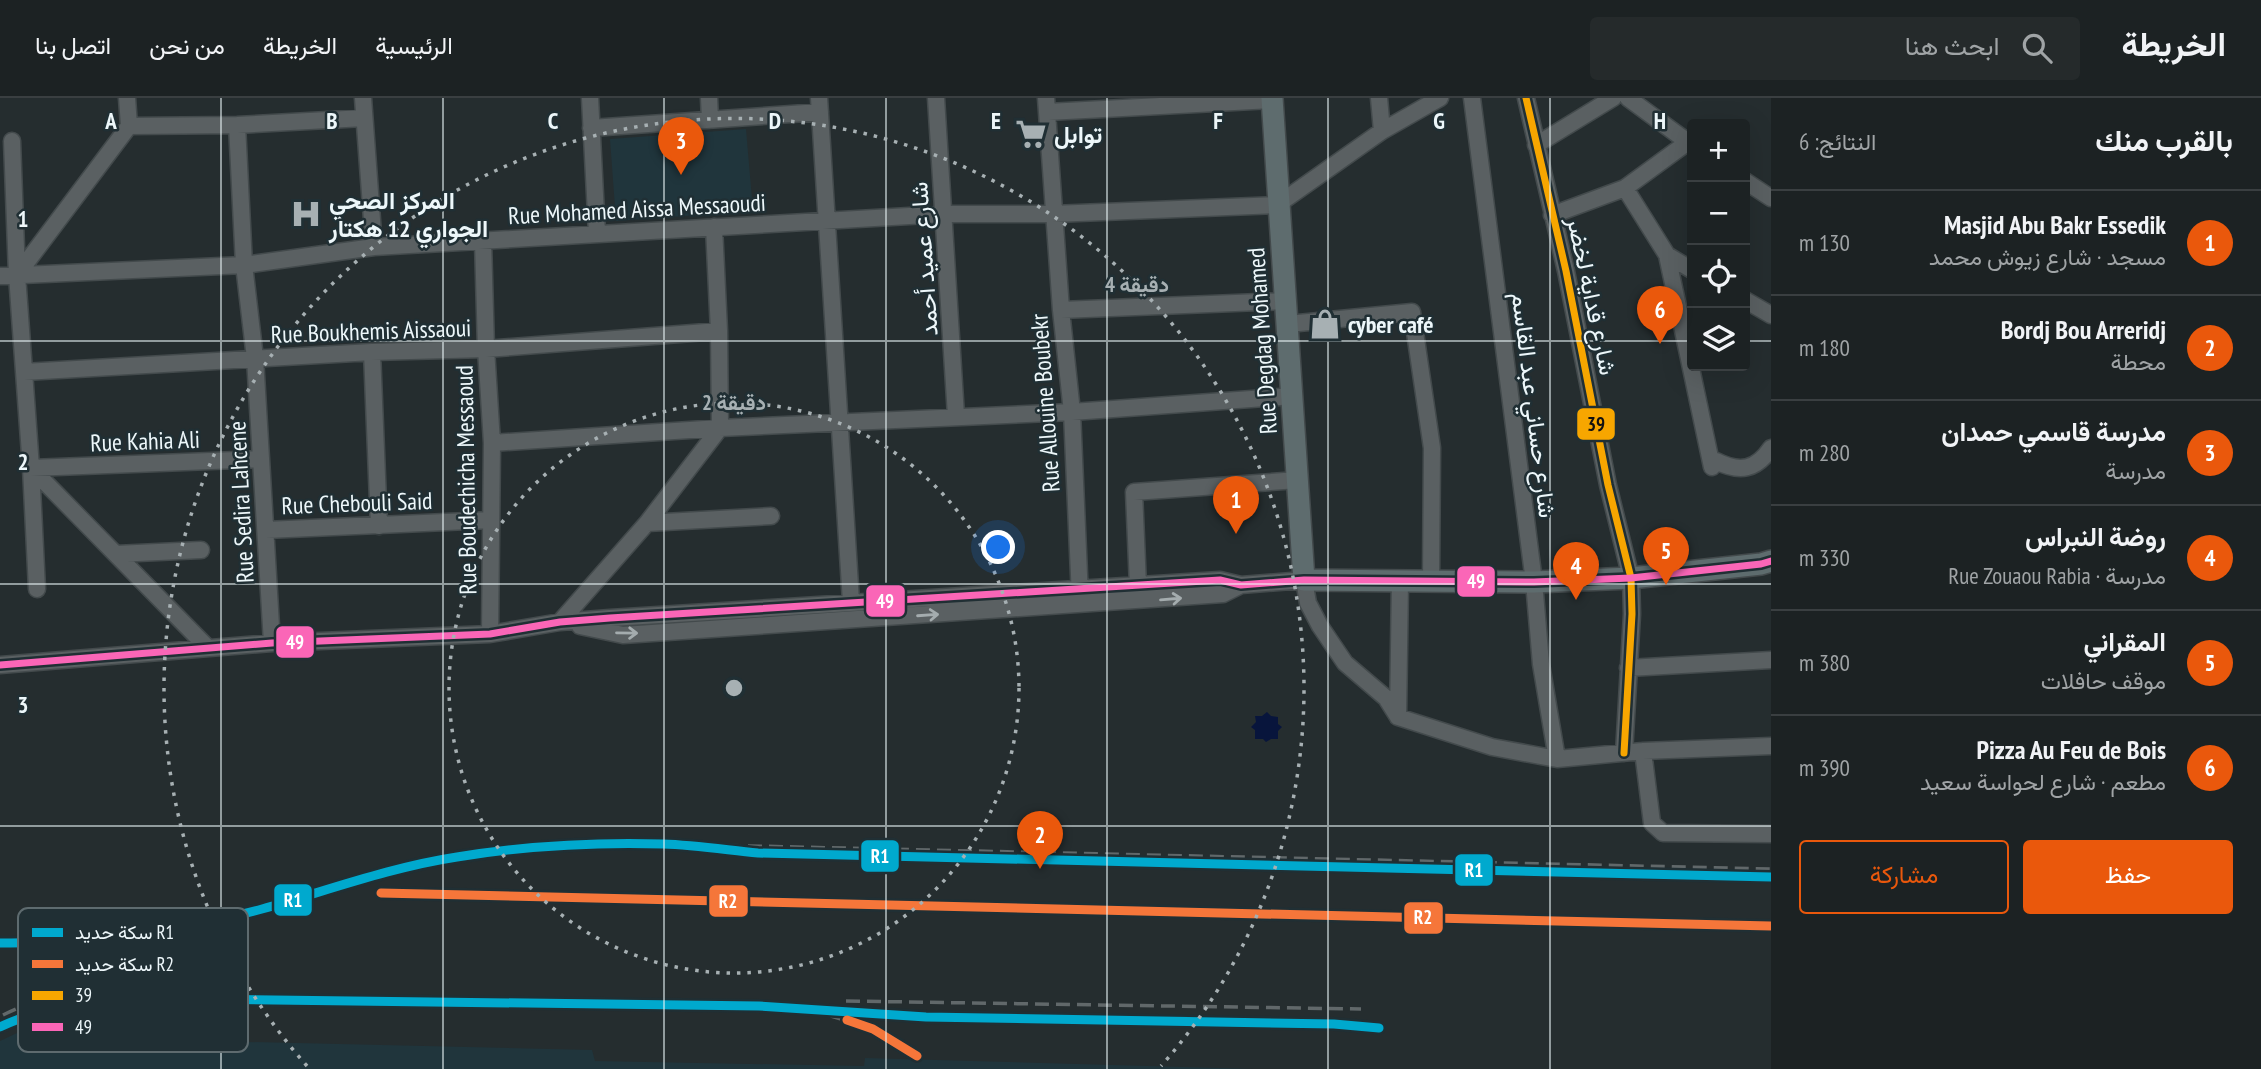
<!DOCTYPE html>
<html lang="ar">
<head>
<meta charset="utf-8">
<style>
  :root { --surface:#1c2223; --page:#252a2b; --text:#f1f3f6; --muted:#a0a4a6; --line:#3a3f41; --accent:#ea580c }
  body { margin:0; font-family:"PT Sans Narrow",Vazirmatn,sans-serif; background:var(--page); color:var(--text); direction:rtl }
  .controls { position:absolute; right:21px; top:21px; display:grid; overflow:hidden; border-radius:7px; box-shadow:0 7px 28px #0002 }
  .controls button { width:63px; height:63px; display:grid; place-items:center; padding:0; border:0; border-bottom:2px solid var(--line); background:var(--surface); color:var(--text); font:35px sans-serif }
  .you { position:absolute; left:999px; top:450px; width:24px; height:24px; margin:-18px; border:5px solid #fff; border-radius:50%; background:#1a73e8; box-shadow:0 0 0 10px #1a73e833 }
  .badge { display:grid; place-items:center; width:46px; height:46px; border-radius:50%; background:var(--accent); color:#fff; font-size:23px; font-weight:700 }
  .pin { position:absolute; translate:-50% -58px; filter:drop-shadow(0 2px 4px #0008) }
  .pin::after { content:''; position:absolute; top:37px; width:24px; height:21px; background:inherit; clip-path:polygon(0 0,100% 0,50% 100%) }
  .list { margin:0; padding:0; list-style:none }
  h2 { display:flex; justify-content:space-between; align-items:center; height:91px; margin:0; padding:0 28px; font-size:30px }
  h2 small { font-size:23px; font-weight:400; color:var(--muted) }
  .list li { display:grid; grid-template-columns:46px 1fr auto; gap:21px; align-items:center; box-sizing:border-box; height:105px; padding:0 28px; border-top:2px solid var(--line) }
  .list b { display:block; font-size:26px; white-space:nowrap }
  .list p { margin:0; font-size:23px; white-space:nowrap; color:var(--muted) }
  .list em { font-size:23px; font-style:normal; color:var(--muted) }
  .actions { display:flex; gap:14px; padding:21px 28px }
  .actions a { flex:1; padding:16px 0; border:2px solid var(--accent); border-radius:7px; text-align:center; font-size:24px; color:var(--accent) }
  .actions .main { background:var(--accent); color:#fff }
  .icon { flex:none; width:38px; height:38px; fill:none; stroke:currentColor; stroke-width:2; stroke-linecap:round; stroke-linejoin:round }
  .map { position:relative; flex:none; width:1771px; height:971px; overflow:hidden; direction:ltr }
  header { display:flex; align-items:center; gap:42px; box-sizing:border-box; height:98px; padding:0 35px; background:var(--surface); border-bottom:2px solid var(--line) }
  header strong { font-size:33px }
  nav { display:flex; gap:38px; margin-inline-start:auto; font-size:24px }
  .search { width:490px; height:63px; background:var(--page); display:flex; align-items:center; gap:18px; box-sizing:border-box; padding:0 24px; border-radius:7px; color:var(--muted); font-size:26px }
  main { display:flex }
  aside { flex:1; background:var(--surface) }
  .map>svg:first-child { display:block }
  .built { fill:#20353c }
  .water { fill:#08153c }
  .lines { fill:none; stroke-linecap:round; stroke-linejoin:round }
  .minor-casing { stroke:#434a4c; stroke-width:19 }
  .major-casing { stroke:#434a4c; stroke-width:24 }
  .minor { stroke:#5a6062; stroke-width:16 }
  .major { stroke:#5e6c6e; stroke-width:21 }
  .rail { stroke:#61686a; stroke-width:3.5; stroke-dasharray:14 7; stroke-linecap:butt }
  .bus-1-casing { stroke:#202f34; stroke-width:12 }
  .bus-2-casing { stroke:#202f34; stroke-width:12 }
  .bus-1 { stroke:#f7a600; stroke-width:7 }
  .bus-2 { stroke:#fa66b7; stroke-width:7 }
  .rail-1-casing { stroke:#202f34; stroke-width:14 }
  .rail-2-casing { stroke:#202f34; stroke-width:14 }
  .rail-1 { stroke:#00a9ce; stroke-width:9 }
  .rail-2 { stroke:#f5763a; stroke-width:9 }
  .oneway { stroke:#a4acae }
  .grid { fill:none; stroke:#edf7fa; stroke-width:2; stroke-opacity:0.55 }
  .ring { fill:none; stroke:#a7b0b3; stroke-width:3.5; stroke-dasharray:3.5 7 }
  .labels { text-anchor:middle; dominant-baseline:central; stroke-width:5; stroke-linejoin:round; paint-order:stroke }
  .poi-label { font-size:24px; font-weight:bold; fill:#edf7fa; stroke:#202f34; text-anchor:start }
  .street-label { font-size:24px; fill:#edf7fa; stroke:#202f34 }
  .key { fill:#202f34; stroke:#5e6b6f; stroke-width:2 }
  .key-label { font-size:19px; fill:#edf7fa }
  .grid-label { font-size:23px; text-anchor:middle; font-weight:bold; fill:#edf7fa; stroke:#202f34; stroke-width:5; stroke-linejoin:round; paint-order:stroke }
  .centre { fill:#a7b0b3; stroke:#202f34; stroke-width:3.5 }
  .ring-label { font-size:21px; text-anchor:middle; font-weight:bold; fill:#a7b0b3; stroke:#202f34; stroke-width:5; stroke-linejoin:round; paint-order:stroke }
  .line-badge { stroke:#202f34; stroke-width:2.5 }
  .badge-label { font-size:19px; text-anchor:middle; font-weight:bold; fill:#fff }
  .pale-badge-label { font-size:19px; text-anchor:middle; font-weight:bold; fill:#111 }
</style>
</head>
<body>
<header>
<strong>الخريطة</strong>
<div class="search"><svg class="icon" aria-label="search" viewBox="0 0 24 24"><circle cx="10" cy="10" r="6"/><path d="M15 15l6 6"/></svg>ابحث هنا</div>
<nav><a>الرئيسية</a><a>الخريطة</a><a>من نحن</a><a>اتصل بنا</a></nav>
</header>
<main>
<aside>
<h2>بالقرب منك<small>النتائج: 6</small></h2>
<ul class="list">
<li><span class="badge">1</span><div><b>Masjid Abu Bakr Essedik</b><p>مسجد · شارع زيوش محمد</p></div><em>130 m</em></li>
<li><span class="badge">2</span><div><b>Bordj Bou Arreridj</b><p>محطة</p></div><em>180 m</em></li>
<li><span class="badge">3</span><div><b>مدرسة قاسمي حمدان</b><p>مدرسة</p></div><em>280 m</em></li>
<li><span class="badge">4</span><div><b>روضة النبراس</b><p>مدرسة · Rue Zouaou Rabia</p></div><em>330 m</em></li>
<li><span class="badge">5</span><div><b>المقراني</b><p>موقف حافلات</p></div><em>380 m</em></li>
<li><span class="badge">6</span><div><b>Pizza Au Feu de Bois</b><p>مطعم · شارع لحواسة سعيد</p></div><em>390 m</em></li>
</ul>
<div class="actions"><a class="main">حفظ</a><a>مشاركة</a></div>
</aside>
<div class="map">
<svg width="1771" height="971" viewBox="0 0 1771 971">
  <rect width="100%" height="100%" fill="#252d2f"/>
  <path class="built" d="M746 31 753 113 616 123 610 41Z
    M17 935 187 939 208 943 592 952 595 963 864 968 865 960 1254 971H0V943Z"/>
  <path class="water" d="M1267 614 1271 618 1278 619V626L1282 629 1278 633V641H1271L1266 644 1263 641H1255V632L1251 629 1256 624 1255 618H1262Z"/>
  <g class="lines">
    <g class="minor-casing">
      <path id="minor" d="M363 0 374 149
        M590 0 597 136
        M709 0 710 22
        M819 0 851 504
        M936 0 956 318
        M1046 0 1061 212 1072 314 1080 500
        M1379 0 1382 33
        M1472 0 1534 484 1541 566 1557 661
        M1526 0 1566 173 1608 387 1631 480 1632 516 1624 655
        M1628 0 1692 47
        M1048 14 1272 2
        M237 27 244 167 255 260 272 545
        M129 28 237 27 364 20
        M591 30 820 14
        M12 43 17 177 31 370 208 550
        M1536 47 1613 0
        M1745 83 1771 100
        M1625 90 1667 157 1712 369 1716 363C1740 375 1756 372 1771 350
        M1552 117 1625 90 1688 44
        M483 143 486 251 492 345 490 536
        M1667 157 1692 172
        M17 177 129 28 127 0
        M0 178 244 167 374 149 944 116H1053L1277 107 1382 33 1440 0
        M1745 202 1771 217
        M1061 212 1286 203
        M1288 226 1412 214 1432 350 1431 484
        M372 254 379 428
        M24 274 372 254 486 251 719 233
        M492 345 720 330 1072 314 1293 298
        M647 425 771 418
        M266 432 491 422
        M116 456 201 452
        M1400 483 1398 619 1492 649 1557 661 1643 653 1771 648
        M1138 488 1134 394 1298 382
        M37 491 31 370 261 361
        M560 524 647 425 720 330 719 233 714 129
        M580 528 623 537 1223 496 1241 487
        M0 567 272 545 490 536 560 524 610 520 1220 482 1241 487 1304 482 1308 505 1320 528 1345 565 1386 600 1398 619
        M1628 570 1771 562
        M1643 653 1652 725 1663 735 1771 736"/>
    </g>
    <g class="major-casing">
      <path id="major" d="M1272 0 1304 482 1534 484 1631 480 1761 466 1771 463"/>
    </g>
    <use href="#minor" class="minor"/>
    <use href="#major" class="major"/>
    <path class="rail" d="M664 746 1771 771
      M846 903 1361 911
      M3 917C43 897 88 890 132 891
      M831 918 873 931 917 958
      M0 929C38 911 77 905 118 900L759 908 926 919 1334 926 1379 930"/>
    <g class="bus-1-casing">
      <path id="bus-1" d="M1526 0 1566 173 1608 387 1631 480 1632 516 1624 655"/>
    </g>
    <g class="bus-2-casing">
      <path id="bus-2" d="M0 567 272 545 490 536 560 524 610 520 1220 482 1241 487 1304 482 1534 484 1631 480 1761 466 1771 463"/>
    </g>
    <use href="#bus-1" class="bus-1"/>
    <use href="#bus-2" class="bus-2"/>
    <g class="rail-1-casing">
      <path id="rail-1" d="M0 845C89 846 177 834 262 811 326 793 391 769 457 759 525 748 595 744 663 746 695 747 727 752 758 755L1771 779
        M0 929C38 911 77 905 118 900L759 908 926 919 1334 926 1379 930"/>
    </g>
    <g class="rail-2-casing">
      <path id="rail-2" d="M381 795 1771 828
        M847 922 873 931 917 958"/>
    </g>
    <use href="#rail-1" class="rail-1"/>
    <use href="#rail-2" class="rail-2"/>
  </g>
  <defs><path id="oneway-shaft" d="M-6 0H5M1.5-3L5.5 0L1.5 3" fill="none" stroke-width="1.6" stroke-linecap="round" stroke-linejoin="round" transform="scale(1.75)"/></defs>
  <g class="oneway">
    <use href="#oneway-shaft" transform="translate(1171 501) rotate(-5)"/>
    <use href="#oneway-shaft" transform="translate(928 517) rotate(-4)"/>
    <use href="#oneway-shaft" transform="translate(627 535) rotate(1)"/>
  </g>
  <path class="grid" d="M221 0V971M443 0V971M664 0V971M886 0V971M1107 0V971M1328 0V971M1550 0V971M0 243H1692M1745 243H1771M0 486H1771M0 728H1771"/>
  <g class="ring">
    <circle cx="734" cy="590" r="285"/>
    <path d="M307 968A570 570 0 1 1 1161 968"/>
  </g>
  <defs>
    <g id="supermarket-bare" transform="scale(2.415)"><path d="M-6-5.5h2.5l.6 2H6L4.5 2H-2.5L-4.4-4H-6ZM-1.5 3.2a1.3 1.3 0 1 0 .1 0ZM3 3.2a1.3 1.3 0 1 0 .1 0Z" fill="#a7b0b3" stroke="#202f34" stroke-width="2.5" paint-order="stroke"/></g>
    <g id="hospital-bare" transform="scale(2.415)"><path d="M-5-5h3v3.5h4V-5h3V5h-3V1.5h-4V5h-3Z" fill="#a7b0b3" stroke="#202f34" stroke-width="2.5" paint-order="stroke"/></g>
    <g id="shop-bare" transform="scale(2.415)"><path d="M-5-2.5h2.3a2.7 3.5 0 0 1 5.4 0H5L5.5 6h-11ZM-1.5-2.5h3a1.5 2.3 0 0 0-3 0Z" fill="#a7b0b3" stroke="#202f34" stroke-width="2.5" paint-order="stroke"/></g>
  </defs>
  <g fill-rule="evenodd">
    <use href="#supermarket-bare" x="1031" y="36"/>
    <use href="#hospital-bare" x="306" y="116"/>
    <use href="#shop-bare" x="1325" y="226"/>
  </g>
  <g class="labels">
    <g class="poi-label">
      <text x="1054" y="36">توابل</text>
      <text x="329" y="102">المركز الصحي<tspan x="329" dy="28">الجواري 12 هكتار</tspan></text>
      <text x="1348" y="226">cyber café</text>
    </g>
    <g class="street-label">
      <text transform="translate(637 111) rotate(-3)">Rue Mohamed Aissa Messaoudi</text>
      <text transform="translate(924 161) rotate(-94)">شارع عميد أحمد</text>
      <text transform="translate(1592 198) rotate(78)">شارع قداية لخضر</text>
      <text transform="translate(371 233) rotate(-2)">Rue Boukhemis Aissaoui</text>
      <text transform="translate(1262 243) rotate(-94)">Rue Degdag Mohamed</text>
      <text transform="translate(1045 305) rotate(-94)">Rue Allouine Boubekr</text>
      <text transform="translate(1534 307) rotate(83)">شارع حساني عبد القاسم</text>
      <text transform="translate(145 343) rotate(-2)">Rue Kahia Ali</text>
      <text transform="translate(466 382) rotate(-91)">Rue Boudechicha Messaoud</text>
      <text transform="translate(241 404) rotate(-93)">Rue Sedira Lahcene</text>
      <text transform="translate(357 405) rotate(-2)">Rue Chebouli Said</text>
    </g>
  </g>
  <rect x="18" y="810" width="230" height="144" rx="10" class="key"/>
  <rect x="32" y="830" width="31" height="9" fill="#00a9ce"/>
  <rect x="32" y="862" width="31" height="8" fill="#f5763a"/>
  <rect x="32" y="893" width="31" height="9" fill="#f7a600"/>
  <rect x="32" y="925" width="31" height="8" fill="#fa66b7"/>
  <g class="key-label">
    <text x="75" y="841">سكة حديد R1</text>
    <text x="75" y="873">سكة حديد R2</text>
    <text x="75" y="904">39</text>
    <text x="75" y="936">49</text>
  </g>
  <g class="grid-label">
    <text x="111" y="31">A</text>
    <text x="332" y="31">B</text>
    <text x="553" y="31">C</text>
    <text x="775" y="31">D</text>
    <text x="996" y="31">E</text>
    <text x="1218" y="31">F</text>
    <text x="1439" y="31">G</text>
    <text x="1660" y="31">H</text>
    <text x="23" y="129">1</text>
    <text x="23" y="372">2</text>
    <text x="23" y="615">3</text>
  </g>
  <circle cx="734" cy="590" r="10" class="centre"/>
  <g class="ring-label">
    <text x="1137" y="194">4 دقيقة</text>
    <text x="734" y="312">2 دقيقة</text>
  </g>
  <g class="line-badge">
    <rect x="1576" y="309" width="40" height="34" rx="7" fill="#f7a600"/>
    <rect x="1456" y="467" width="40" height="33" rx="7" fill="#fa66b7"/>
    <rect x="865" y="486" width="41" height="34" rx="7" fill="#fa66b7"/>
    <rect x="275" y="527" width="40" height="34" rx="7" fill="#fa66b7"/>
    <rect x="860" y="741" width="40" height="34" rx="7" fill="#00a9ce"/>
    <rect x="1454" y="755" width="40" height="34" rx="7" fill="#00a9ce"/>
    <rect x="273" y="785" width="40" height="34" rx="7" fill="#00a9ce"/>
    <rect x="708" y="786" width="41" height="34" rx="7" fill="#f5763a"/>
    <rect x="1403" y="803" width="41" height="34" rx="7" fill="#f5763a"/>
  </g>
  <g class="badge-label">
    <text x="1476" y="490">49</text>
    <text x="885" y="510">49</text>
    <text x="295" y="551">49</text>
    <text x="880" y="765">R1</text>
    <text x="1474" y="779">R1</text>
    <text x="293" y="809">R1</text>
    <text x="728" y="810">R2</text>
    <text x="1423" y="826">R2</text>
  </g>
  <g class="pale-badge-label">
    <text x="1596" y="333">39</text>
  </g>
</svg>
<div class="controls">
<button>+</button>
<button>−</button>
<button><svg class="icon" aria-label="locate" viewBox="0 0 24 24"><circle cx="12" cy="12" r="6"/><path d="M12 2v4M12 18v4M2 12h4M18 12h4"/></svg></button>
<button><svg class="icon" aria-label="layers" viewBox="0 0 24 24"><path d="M12 4l9 5-9 5-9-5zM3 14l9 5 9-5"/></svg></button>
</div>
<div class="you"></div>
<div class="pin badge" style="left:1236px;top:436px">1</div>
<div class="pin badge" style="left:1040px;top:771px">2</div>
<div class="pin badge" style="left:681px;top:77px">3</div>
<div class="pin badge" style="left:1576px;top:502px">4</div>
<div class="pin badge" style="left:1666px;top:487px">5</div>
<div class="pin badge" style="left:1660px;top:246px">6</div>
</div>
</main>
</body>
</html>
